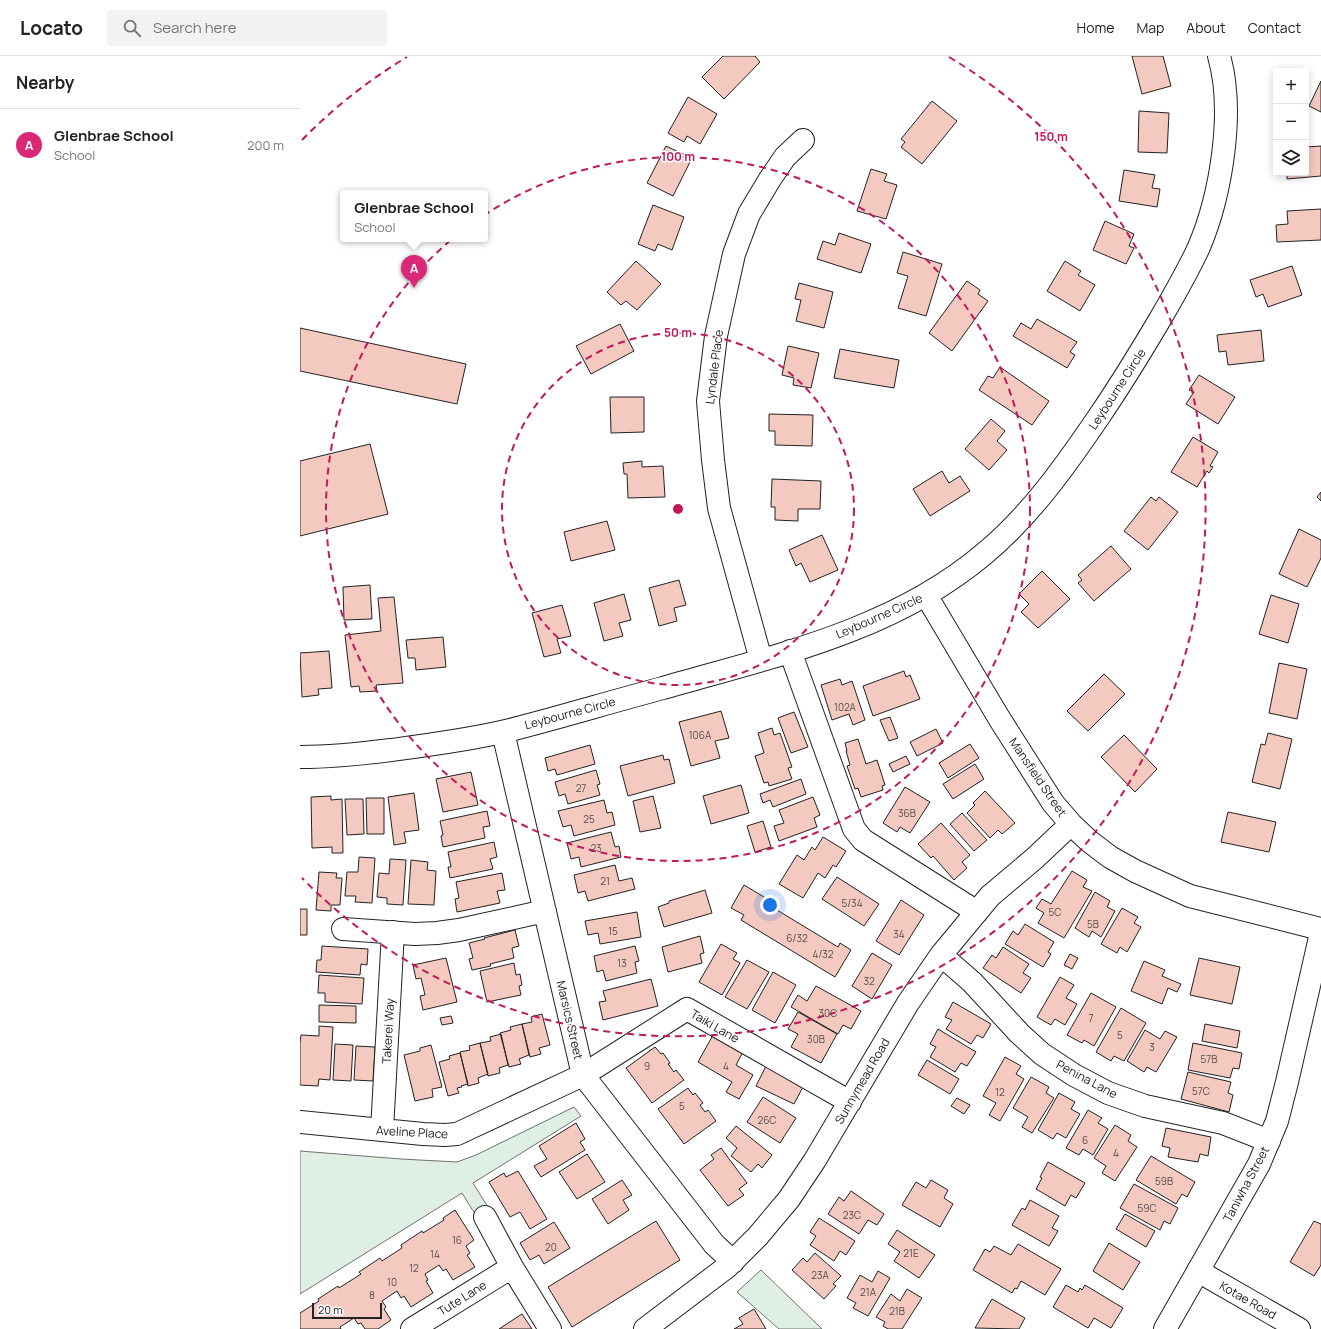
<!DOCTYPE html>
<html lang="en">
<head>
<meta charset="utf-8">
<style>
  :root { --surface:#fff; --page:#f2f2f2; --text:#222; --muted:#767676; --line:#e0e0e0; --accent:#db2777 }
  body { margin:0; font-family:Manrope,sans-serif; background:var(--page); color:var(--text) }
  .controls { position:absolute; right:12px; top:12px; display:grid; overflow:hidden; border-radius:4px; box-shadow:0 2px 10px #0003 }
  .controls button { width:36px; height:36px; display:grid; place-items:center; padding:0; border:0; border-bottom:1px solid var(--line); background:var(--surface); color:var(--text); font:20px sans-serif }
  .scale { position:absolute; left:12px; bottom:10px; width:70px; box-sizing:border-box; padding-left:4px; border:2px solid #222; border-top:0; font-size:11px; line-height:14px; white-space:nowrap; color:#222; -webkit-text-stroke:3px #fff; paint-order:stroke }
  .you { position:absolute; left:470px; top:849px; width:14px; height:14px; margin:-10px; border:3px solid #fff; border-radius:50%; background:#1a73e8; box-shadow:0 0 0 6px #1a73e833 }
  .badge { display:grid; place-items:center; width:26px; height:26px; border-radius:50%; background:var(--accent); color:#fff; font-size:13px; font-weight:700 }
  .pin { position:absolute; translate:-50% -33px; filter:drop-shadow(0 1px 2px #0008) }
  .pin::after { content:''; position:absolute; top:21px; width:14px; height:12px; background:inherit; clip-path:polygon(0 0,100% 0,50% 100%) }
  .popup { position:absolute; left:40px; top:134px; width:148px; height:52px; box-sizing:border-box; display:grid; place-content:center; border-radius:4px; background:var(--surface); filter:drop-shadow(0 1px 3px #0005); font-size:13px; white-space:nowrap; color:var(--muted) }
  .popup b { font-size:15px; color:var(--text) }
  .popup::after { content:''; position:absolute; left:50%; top:100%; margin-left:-8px; border:8px solid transparent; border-top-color:var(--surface) }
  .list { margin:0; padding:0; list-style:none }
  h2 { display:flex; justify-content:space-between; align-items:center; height:52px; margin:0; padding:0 16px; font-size:17px }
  h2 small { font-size:13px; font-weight:400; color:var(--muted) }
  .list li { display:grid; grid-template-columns:26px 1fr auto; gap:12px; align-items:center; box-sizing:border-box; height:72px; padding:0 16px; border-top:1px solid var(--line) }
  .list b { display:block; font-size:15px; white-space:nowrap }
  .list p { margin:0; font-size:13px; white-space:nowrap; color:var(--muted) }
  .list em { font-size:13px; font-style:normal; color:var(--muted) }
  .icon { flex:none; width:22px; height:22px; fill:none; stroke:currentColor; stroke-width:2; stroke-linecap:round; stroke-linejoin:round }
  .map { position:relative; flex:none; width:1021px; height:1273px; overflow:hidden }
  header { display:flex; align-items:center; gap:24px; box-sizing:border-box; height:56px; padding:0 20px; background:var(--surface); border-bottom:1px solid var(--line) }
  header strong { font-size:19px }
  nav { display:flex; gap:22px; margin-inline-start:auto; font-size:14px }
  .search { width:280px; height:36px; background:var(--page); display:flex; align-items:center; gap:10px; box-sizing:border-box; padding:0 14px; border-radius:4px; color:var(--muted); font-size:15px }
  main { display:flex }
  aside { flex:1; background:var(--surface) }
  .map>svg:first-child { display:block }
  .park { fill:#e0efe3; stroke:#6f6f6f }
  .building { fill:#f3c9c0; stroke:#222 }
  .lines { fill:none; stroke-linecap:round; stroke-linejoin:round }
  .minor-casing { stroke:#222; stroke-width:24 }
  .major-casing { stroke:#222; stroke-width:24 }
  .minor { stroke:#fff; stroke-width:22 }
  .major { stroke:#fff; stroke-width:22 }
  .ring { fill:none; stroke:#c2185b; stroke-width:2; stroke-dasharray:7 5 }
  .labels { text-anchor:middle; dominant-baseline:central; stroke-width:3; stroke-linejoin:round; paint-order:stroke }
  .number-label { font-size:10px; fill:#564c4a }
  .street-label { font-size:12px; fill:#222; stroke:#fff }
  .centre { fill:#c2185b; stroke:#fff; stroke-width:2 }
  .ring-label { font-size:12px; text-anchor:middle; font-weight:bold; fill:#c2185b; stroke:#fff; stroke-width:3; stroke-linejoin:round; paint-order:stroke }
</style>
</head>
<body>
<header>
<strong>Locato</strong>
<div class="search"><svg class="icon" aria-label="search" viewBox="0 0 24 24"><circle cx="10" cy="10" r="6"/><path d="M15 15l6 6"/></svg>Search here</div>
<nav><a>Home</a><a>Map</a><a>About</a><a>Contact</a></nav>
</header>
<main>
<aside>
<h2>Nearby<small></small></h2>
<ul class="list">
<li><span class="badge">A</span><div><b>Glenbrae School</b><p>School</p></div><em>200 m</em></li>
</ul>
</aside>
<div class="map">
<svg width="1021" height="1273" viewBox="0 0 1021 1273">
  <rect width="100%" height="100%" fill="#fff"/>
  <path class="park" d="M274 1051 281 1060 173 1127 191 1156 178 1163 162 1137 0 1238V1095L101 1103 157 1106 176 1099Z
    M461 1214 522 1273H479L437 1236Z"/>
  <path class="building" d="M423 0H455L460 6 424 43 402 21Z
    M832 0H863L871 30 842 38Z
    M1021 25V56L1009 50Z
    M388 41 417 58 400 88 387 80 384 86 368 77Z
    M632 45 657 65 622 108 601 91 605 86 601 83Z
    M839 55 869 57 867 97 838 96Z
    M366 90 392 102 373 140 347 127Z
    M1021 90V120L987 123V117H1006V91Z
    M571 113 587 118 584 125 597 129 586 163 557 155Z
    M824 114 855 119 852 132 860 133 857 151 819 145Z
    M353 149 384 161 372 194 358 188 355 195 338 188Z
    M1021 153V184L977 186 976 169 988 168 987 155Z
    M805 165 834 178 829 190 834 192 826 208 793 194Z
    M539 177 571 188 561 217 517 203 523 185 535 189Z
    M603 196 642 208 626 260 598 252 608 220 597 217Z
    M336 205 361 228 337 254 326 245 321 249 307 236Z
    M765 205 781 215 778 219 795 229 780 255 747 235Z
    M992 210 1002 239 968 251 963 238 956 241 950 224Z
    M667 225 680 234 678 238 688 245 652 295 629 277Z
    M499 227 533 236 524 272 496 265 501 244 495 243Z
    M737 263 777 286 770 296 775 299 767 312 713 280 721 267 731 273Z
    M320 268 334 295 291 318 276 290Z
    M0 272 166 308 157 348 0 315Z
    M961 274 964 305 928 309 926 295 919 296 917 279Z
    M488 290 519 297 511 332 493 329 494 322 482 319Z
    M540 293 599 304 594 332 534 322Z
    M700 311 749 345 732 369 679 334 688 320 693 322Z
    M899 319 935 341 918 368 886 348 894 336 889 334Z
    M310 341H344V376L311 377Z
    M469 358 513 359 512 390 475 389V375H469Z
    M691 363 705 375 697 385 707 394 689 414 665 393Z
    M893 381 918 396 910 410 913 411 909 417 907 415 897 431 871 416Z
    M70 388 88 458 0 480V405Z
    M342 405V411L363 410 365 441 328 442 327 418H324L323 407Z
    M642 415 649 427 660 420 670 435 630 460 613 433Z
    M472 423 521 425 520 453H498V465L475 464V451H471Z
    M1021 436V445L1017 441Z
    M851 441 856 445 859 441 878 456 848 494 824 475Z
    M307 465 315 494 271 505 264 476Z
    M999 473 1021 484V502L1007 531 979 518Z
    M522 479 538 514 510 526 501 507 496 510 489 494Z
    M811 490 831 513 794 545 778 527 782 524 778 519Z
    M742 515 770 543 738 572 721 556 729 548 719 538Z
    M379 524 386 549 374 552 377 565 359 570 349 532Z
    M70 529 72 563 44 564 43 531Z
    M324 538 331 564 319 567 323 580 304 585 294 547Z
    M971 539 999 548 988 587 959 578Z
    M94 541 103 627 76 629 77 635 60 636 59 630 51 631 45 579 81 575 78 542Z
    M262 549 271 580 257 583 261 597 244 601 232 557Z
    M143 581 146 611 116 614 115 602H108L106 584Z
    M29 595 32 632 18 633 19 639 2 641 0 597Z
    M979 607 1007 613 997 663 969 657Z
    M604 615 606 621 610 619 620 643 573 660 563 630Z
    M804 618 825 638 788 675 767 655Z
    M540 623 542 629 552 625 565 664 553 669 549 658 532 664 521 629Z
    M421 655 429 682 415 685 420 702 391 710 379 666Z
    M494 656 508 691 491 697 478 662Z
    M590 661 598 682 589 685 580 664Z
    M472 672 474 679 480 677 492 711 488 712 492 723 469 730 468 726 464 727 455 700 464 697 458 677Z
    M636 673 643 687 617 700 610 686Z
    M968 677 992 683 980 733 952 726 961 688 965 689Z
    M824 679 857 713 835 736 801 701Z
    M558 683 566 708 577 704 585 729 582 730 583 734 561 741 558 732 555 733 547 710 550 709 546 695H547L545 687Z
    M670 688 679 702 648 722 639 707Z
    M290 689 295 708 257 719 255 713 248 715 245 702Z
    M363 699 364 704 369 703 375 727 328 740 320 710Z
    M606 700 610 708 593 716 589 708Z
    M675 708 684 723 653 743 643 728Z
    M296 714 300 728 297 729 300 739 268 748 265 738 259 740 255 726Z
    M171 716 178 749 143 756 136 723Z
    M501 723 506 738 473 751 470 744 463 747 460 738Z
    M441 729 449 757 411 768 403 740Z
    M605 731 630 746 610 777 600 771 597 776 583 767Z
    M685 735 715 767 702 778 698 774 690 782 667 757 675 749 673 747Z
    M114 737 119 774 104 776 106 787 94 789 88 741Z
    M31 740V744L42 743 43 797H32V791L12 792 11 741Z
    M353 740 361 772 340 776 333 745Z
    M513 741 520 759 514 762 517 771 479 785 474 770 484 767 479 754Z
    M66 742H84V778H67Z
    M45 743H63L64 778 47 779Z
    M304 744 307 757 312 756 315 769 274 780 271 769 263 771 258 755Z
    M187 755 190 770 183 771 185 782 143 791 141 780 143 779 140 765Z
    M928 756 976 766 969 796 921 786Z
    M662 757 687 784 674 795 650 768Z
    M463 765 471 791 455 796 447 770Z
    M641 767 670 799 662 806 667 812 654 824 633 800 631 802 618 788Z
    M311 776 315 791 319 790 321 801 281 811 279 801 271 803 267 787Z
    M523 781 546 795 536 811 533 809 525 822 518 817 503 842 479 828 497 799 504 804 512 791 515 794Z
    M194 786 197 801 190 803 193 813 150 822 148 811H151L148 796Z
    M59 801 75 802 72 847 55 846 56 840H45L47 816H58Z
    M90 803 106 804 103 849 87 848V842L77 841 79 817 89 818Z
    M111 804 128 806 127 814 136 815 134 849 108 848Z
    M315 809 319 825 332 822 335 833 288 845 285 835 278 837 274 819Z
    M772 815 787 824 783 831 792 835 764 882 738 867 744 857 736 852 742 843 751 848Z
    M19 816 37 817 36 822H42L40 849H31V855L16 854Z
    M202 817 205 834 197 835 200 847 157 856 155 843 159 842 156 826Z
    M537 821 579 848 564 870 522 843Z
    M444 829 474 847 472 851 538 891 540 887 551 894 535 921 441 864 444 859 431 852Z
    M405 834 412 857 364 871 358 851 369 847V845Z
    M795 836 810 845 807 851 815 855 801 881 792 875 789 881 775 872Z
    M601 844 624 859 599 899 576 885Z
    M822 852 838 861 834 867 841 871 827 896 820 891 817 897 801 888Z
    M0 853H7V879H0Z
    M337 856 341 881 300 888 298 877 288 879 285 865Z
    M725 868 754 886 748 896 751 898 743 911 705 888 713 875 718 879Z
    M215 874 219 890 212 892 214 902 190 908 191 910 172 914 169 903 173 902 169 887 185 883 184 882Z
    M400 880 404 897 400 898 402 907 368 916 362 891Z
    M421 888 437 897 433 903 440 907 422 939 399 926Z
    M22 890 68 893 67 909 61 908 60 919 16 916 17 904H21Z
    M335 890 339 905 335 906 337 917 306 925 303 914 297 916 294 900Z
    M703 891 729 908 723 917 731 922 721 937 683 912 692 899 696 902Z
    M572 897 592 909 572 943 552 930Z
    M770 898 778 902 772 913 764 909Z
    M146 902 157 946 123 954 120 940 125 939 121 922 116 923 113 909Z
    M899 902 940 911 932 948 890 939Z
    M447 904 469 916 447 953 425 941Z
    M844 905 865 914 862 920 881 928 877 936 868 932 862 948 831 935Z
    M214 907 216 919 220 918 222 929 219 930 221 939 187 946 180 915Z
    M473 916 496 929 475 967 452 954Z
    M19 919 64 922 62 948 25 946V937H18Z
    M760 921 774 929 766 942 777 948 765 969 755 963 751 969 737 961Z
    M351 923 358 950 303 964 299 946 306 945 303 935Z
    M516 930 561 955 551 973 543 969 538 978 491 951 498 939 507 945Z
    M791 937 816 951 794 990 784 984 782 987 767 979Z
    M653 946 691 968 683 982 677 979 671 988 646 973 652 964 645 961Z
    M19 949 56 950V967L19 966Z
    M821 952 846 967 824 1005 814 1000 811 1005 796 996Z
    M498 956 537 978 521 1007 491 991 498 978 488 973Z
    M242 958 250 989 239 992 241 998 230 1001 222 968 232 966 231 961Z
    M151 960 153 967 142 969 140 962Z
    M222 968 229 999 219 1003 221 1008 209 1011 200 977 211 974 210 971Z
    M905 968 940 975 937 992 902 985Z
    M19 970 33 971 30 1024 19 1023 18 1030 0 1029V987L1 979 19 980Z
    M638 973 676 996 667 1010 661 1007 655 1016 630 1001 636 991 630 988Z
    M845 974 860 983 865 975 877 981 856 1016 847 1011 844 1016 827 1005Z
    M201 978 208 1009 199 1012 200 1017 188 1020 180 987 191 985 190 981Z
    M413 979 443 996 436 1009 453 1019 439 1043 426 1036 432 1026 398 1006Z
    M180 987 188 1018 178 1022 179 1027 168 1030 160 996 170 994 169 990Z
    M893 987 942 997 939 1013 933 1012 930 1022 888 1014Z
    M35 988 53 989 51 1025 33 1024Z
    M131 989 142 1031 132 1033 133 1041 115 1045 104 999 120 995V992Z
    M56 990 75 991 73 1025 54 1024Z
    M355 991 361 998 363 997 370 1007 368 1008 374 1016 376 1014 384 1024 352 1047 326 1012Z
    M160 997 168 1028 161 1030 162 1031 157 1032 159 1037 148 1040 139 1006 150 1003 149 1000Z
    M705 1001 721 1010 716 1018 724 1023 700 1065 689 1059 696 1047 683 1040Z
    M627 1004 659 1023 650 1038 618 1019Z
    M466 1010 504 1029 494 1048 456 1030Z
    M888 1016 931 1026 928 1037 933 1039 929 1056 881 1043Z
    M731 1021 749 1031 746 1037 754 1042 732 1077 722 1071 728 1061 713 1052Z
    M388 1032 393 1039 395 1037 403 1047 400 1049 405 1056 408 1054 416 1065 384 1088 358 1053Z
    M759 1037 775 1046 771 1053 780 1058 766 1082 757 1077 753 1083 738 1074Z
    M463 1041 496 1062 480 1087 447 1066Z
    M657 1042 670 1049 664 1058 651 1050Z
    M788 1054 802 1062 798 1067 808 1073 793 1099 783 1093 779 1099 766 1092Z
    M276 1067 285 1083 280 1086 285 1094 241 1121 234 1110 247 1103 239 1090Z
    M815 1069 831 1079 828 1085 837 1091 815 1125 802 1117 806 1110 794 1102Z
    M436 1070 472 1099 462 1112 458 1108 451 1116 431 1100 437 1092 426 1082Z
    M866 1072 911 1081 908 1100 900 1098 898 1106 868 1101 870 1092 862 1090Z
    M421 1092 447 1127 439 1133 444 1139 428 1150 400 1114 414 1103 411 1099Z
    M287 1098 305 1126 277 1143 259 1116Z
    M851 1100 895 1126 887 1141 882 1138 876 1148 836 1124Z
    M748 1106 785 1127 776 1142 771 1139 765 1150 736 1133 742 1122 740 1121Z
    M218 1115 247 1163 230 1173 220 1156 210 1161 189 1126 204 1117 206 1121Z
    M322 1124 332 1139 323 1144 329 1154 308 1168 292 1143Z
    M631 1124 648 1134 644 1142 653 1148 640 1171 602 1149 616 1126 626 1132Z
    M834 1128 878 1152 870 1168 864 1165 860 1174 820 1152Z
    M551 1135 584 1158 577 1169 568 1164 559 1178 528 1158 539 1141 544 1145Z
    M730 1144 759 1160 752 1172 758 1175 749 1190 712 1169 722 1152 725 1154Z
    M155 1154 174 1184 166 1190 170 1197 167 1199 175 1211 153 1224 146 1213 143 1215 139 1209 125 1218 128 1224 126 1225 133 1237 111 1251 104 1240 101 1242 97 1235 82 1245 86 1251 84 1253 91 1264 78 1273H65L61 1267 58 1268 54 1262 40 1271 41 1273H0V1257L19 1245 18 1243 38 1230 39 1232 61 1218 59 1216 80 1202 82 1205 102 1192 101 1189 122 1175 123 1177 144 1164 143 1162Z
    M825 1158 855 1175 846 1191 816 1173Z
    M519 1162 555 1185 546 1199 540 1195 534 1205 510 1189 516 1180 510 1176Z
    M356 1165 380 1204 272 1271 248 1231Z
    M1014 1165 1021 1168V1209L1014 1220 990 1206Z
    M254 1166 270 1192 244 1208 239 1199 230 1204 220 1187Z
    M597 1174 635 1199 619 1222 594 1205 600 1196 588 1188Z
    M809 1187 840 1206 823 1234 793 1215Z
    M718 1188 761 1213 745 1239 721 1225 717 1233 715 1232 712 1237 673 1214 685 1193 690 1196 694 1190 711 1199Z
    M515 1197 541 1220 533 1228 536 1230 524 1243 492 1214 503 1202 507 1206Z
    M578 1215 590 1222 568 1260 553 1252 556 1247 547 1242 560 1219 572 1226Z
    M766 1229 778 1236 780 1232 782 1234 785 1229 823 1252 811 1272 794 1262 788 1272 753 1251Z
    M607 1233 622 1242 602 1273H588L583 1270 585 1266 576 1261 591 1238 600 1245Z
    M692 1243 725 1262 719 1273 675 1272Z
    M454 1253 466 1273H434L443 1268 439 1262Z
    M222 1258 232 1273H199Z"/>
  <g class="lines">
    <g class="minor-casing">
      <path id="minor" d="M626 539 699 662 753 747 771 768 789 785 810 801 835 815 890 840 1021 873
        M490 595 554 773 563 784 677 856
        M461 604 419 452 413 404 408 345 416 280 434 198 449 158 470 123 485 101 503 84
        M203 676 283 1019 414 1188 433 1206
        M0 701C30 701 60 698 91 694 129 689 168 684 206 675 258 662 310 646 363 632 474 600 593 575 684 498 731 459 766 409 800 359 821 328 840 297 859 265 873 241 887 217 899 191 921 139 935 56 919 0
        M43 873 115 878 137 877 159 874 245 855
        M641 899 672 926 719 977 742 998 774 1019 808 1037 845 1050 923 1067 969 1085
        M0 1066 123 1078 145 1079 157 1078 283 1019 387 953 550 1046
        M82 1074 93 876
        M185 1161 212 1211 250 1273
        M898 1215 999 1273
        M112 1273 212 1211
        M345 1273 427 1211 458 1180 489 1143 515 1104 608 947 641 899 690 840 735 802 771 768"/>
    </g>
    <g class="major-casing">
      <path id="major" d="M865 1273 959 1108 977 1065 987 1026 1021 877"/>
    </g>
    <use href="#minor" class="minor"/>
    <use href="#major" class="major"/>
  </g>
  <g class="ring">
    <circle cx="378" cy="453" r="176"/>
    <circle cx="378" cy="453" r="352"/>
    <path d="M2 84A527 527 0 0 1 107 1M649 1A527 527 0 1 1 2 822"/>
  </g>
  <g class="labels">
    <g class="number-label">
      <text x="545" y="651">102A</text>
      <text x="400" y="679">106A</text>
      <text x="281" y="732">27</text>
      <text x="607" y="757">36B</text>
      <text x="289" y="763">25</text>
      <text x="296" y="792">23</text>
      <text x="305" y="825">21</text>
      <text x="552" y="847">5/34</text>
      <text x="755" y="856">5C</text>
      <text x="793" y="868">5B</text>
      <text x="313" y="875">15</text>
      <text x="599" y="878">34</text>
      <text x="497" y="882">6/32</text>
      <text x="523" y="898">4/32</text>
      <text x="322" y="907">13</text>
      <text x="569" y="925">32</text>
      <text x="528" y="957">30C</text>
      <text x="791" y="962">7</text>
      <text x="820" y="979">5</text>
      <text x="516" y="983">30B</text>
      <text x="852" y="991">3</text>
      <text x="909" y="1003">57B</text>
      <text x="347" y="1010">9</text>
      <text x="426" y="1010">4</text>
      <text x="901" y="1035">57C</text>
      <text x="700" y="1036">12</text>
      <text x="382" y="1050">5</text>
      <text x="467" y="1064">26C</text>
      <text x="785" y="1084">6</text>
      <text x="816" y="1097">4</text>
      <text x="864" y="1125">59B</text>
      <text x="847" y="1152">59C</text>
      <text x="552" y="1159">23C</text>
      <text x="157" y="1184">16</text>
      <text x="251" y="1191">20</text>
      <text x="611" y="1197">21E</text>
      <text x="135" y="1198">14</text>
      <text x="114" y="1212">12</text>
      <text x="520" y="1219">23A</text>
      <text x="92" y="1226">10</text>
      <text x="568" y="1236">21A</text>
      <text x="72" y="1239">8</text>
      <text x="597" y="1255">21B</text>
    </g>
    <g class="street-label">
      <text transform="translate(414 311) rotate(-83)">Lyndale Place</text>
      <text transform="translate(817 333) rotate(-57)">Leybourne Circle</text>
      <text transform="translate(579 560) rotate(-24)">Leybourne Circle</text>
      <text transform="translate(270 657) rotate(-15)">Leybourne Circle</text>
      <text transform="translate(738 721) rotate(56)">Mansfield Street</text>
      <text transform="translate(270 964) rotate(77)">Marsics Street</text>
      <text transform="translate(415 970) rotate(30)">Taiki Lane</text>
      <text transform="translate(88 975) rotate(-87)">Takerei Way</text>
      <text transform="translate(787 1023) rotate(28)">Penina Lane</text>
      <text transform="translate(562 1025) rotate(-60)">Sunnymead Road</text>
      <text transform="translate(112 1076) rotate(3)">Aveline Place</text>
      <text transform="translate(946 1128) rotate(-62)">Taniwha Street</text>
      <text transform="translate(162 1242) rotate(-32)">Tute Lane</text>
      <text transform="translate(948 1244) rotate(30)">Kotae Road</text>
    </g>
  </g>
  <circle cx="378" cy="453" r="6" class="centre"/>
  <g class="ring-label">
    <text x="751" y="85">150 m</text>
    <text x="378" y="105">100 m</text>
    <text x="378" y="281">50 m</text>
  </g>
</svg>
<div class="controls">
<button>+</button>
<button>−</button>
<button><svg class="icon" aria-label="layers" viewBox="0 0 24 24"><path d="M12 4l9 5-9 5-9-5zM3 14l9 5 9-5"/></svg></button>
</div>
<div class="scale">20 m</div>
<div class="you"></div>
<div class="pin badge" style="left:114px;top:232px">A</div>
<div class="popup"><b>Glenbrae School</b>School</div>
</div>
</main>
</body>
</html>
